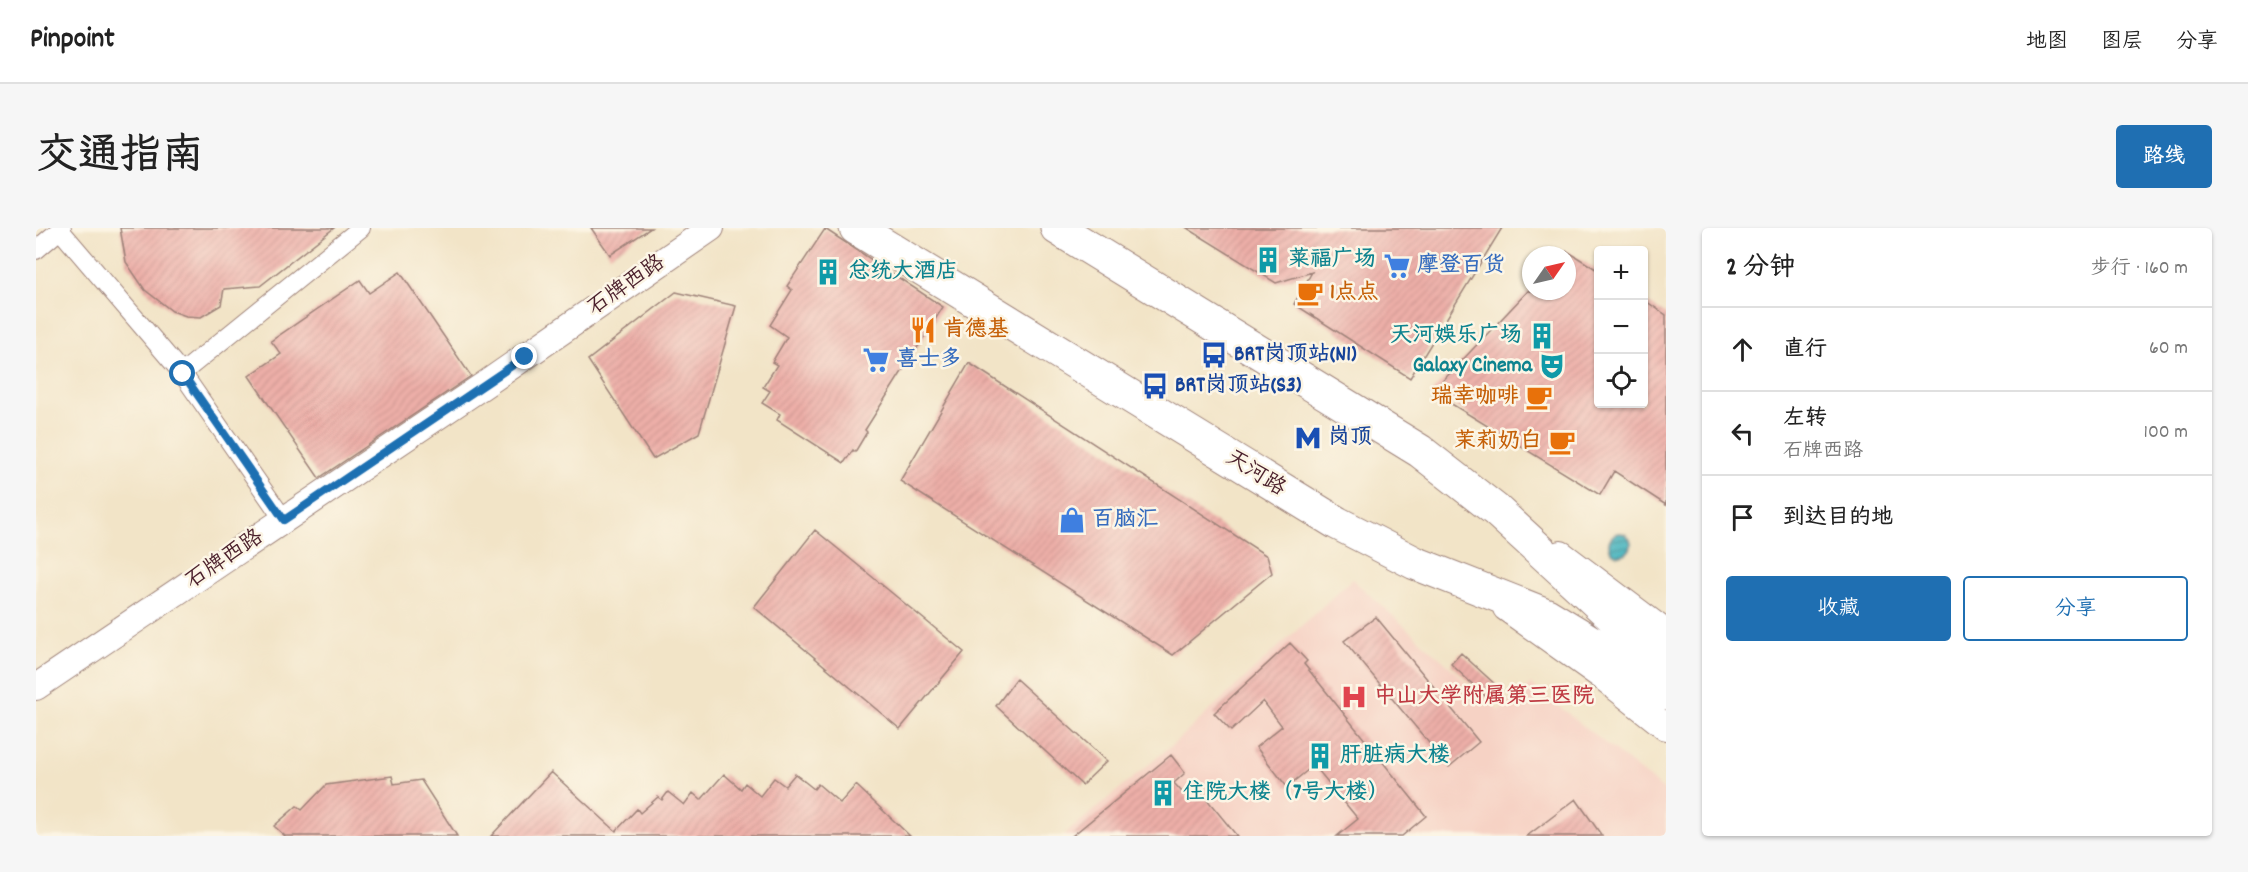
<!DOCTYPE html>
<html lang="zh">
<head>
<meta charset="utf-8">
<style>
  :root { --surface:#fff; --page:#f6f6f6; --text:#222; --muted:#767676; --line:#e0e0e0; --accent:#1f6fb2 }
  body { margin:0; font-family:Dekko,"LXGW WenKai TC",sans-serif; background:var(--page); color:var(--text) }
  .controls { position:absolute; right:18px; top:18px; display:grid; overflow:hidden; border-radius:6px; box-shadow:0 2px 4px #0004 }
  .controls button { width:54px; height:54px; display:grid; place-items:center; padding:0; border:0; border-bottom:2px solid var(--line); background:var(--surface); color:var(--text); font:30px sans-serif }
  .compass { position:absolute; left:1486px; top:18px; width:54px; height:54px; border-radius:50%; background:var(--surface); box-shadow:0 2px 4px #0004; rotate:56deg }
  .stop { position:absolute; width:18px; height:18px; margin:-14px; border:4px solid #1f6fb2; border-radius:50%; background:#fff }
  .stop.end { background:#1f6fb2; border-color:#fff; box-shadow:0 2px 6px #0008 }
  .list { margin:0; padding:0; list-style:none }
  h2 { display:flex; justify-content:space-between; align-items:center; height:78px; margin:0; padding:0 24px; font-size:26px }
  h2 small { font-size:20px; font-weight:400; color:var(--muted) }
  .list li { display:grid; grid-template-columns:39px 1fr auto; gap:18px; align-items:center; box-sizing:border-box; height:84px; padding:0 24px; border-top:2px solid var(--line) }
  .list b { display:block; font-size:22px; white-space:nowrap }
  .list p { margin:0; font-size:20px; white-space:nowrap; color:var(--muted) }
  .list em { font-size:20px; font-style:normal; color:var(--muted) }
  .actions { display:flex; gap:12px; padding:18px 24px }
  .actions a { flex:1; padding:14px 0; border:2px solid var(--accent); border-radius:6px; text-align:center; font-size:21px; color:var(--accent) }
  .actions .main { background:var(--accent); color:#fff }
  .icon { flex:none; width:33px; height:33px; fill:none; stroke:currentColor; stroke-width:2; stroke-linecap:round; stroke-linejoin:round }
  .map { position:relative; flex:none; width:1630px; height:608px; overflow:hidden; border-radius:6px }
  header { display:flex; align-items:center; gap:36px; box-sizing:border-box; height:84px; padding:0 30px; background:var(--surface); border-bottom:2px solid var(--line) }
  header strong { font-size:28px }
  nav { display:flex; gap:33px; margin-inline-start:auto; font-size:21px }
  .intro { display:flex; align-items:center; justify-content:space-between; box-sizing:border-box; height:144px; padding:0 36px }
  h1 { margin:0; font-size:42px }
  .button { padding:15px 27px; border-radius:6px; background:var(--accent); color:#fff; font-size:21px; font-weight:700 }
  main { display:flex; gap:36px; padding:0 36px }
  aside { flex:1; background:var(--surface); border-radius:6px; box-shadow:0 2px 4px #0004 }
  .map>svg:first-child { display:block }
  .built { fill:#f6d2c4 }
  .water { fill:url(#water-rules); stroke:#466874; stroke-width:1.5 }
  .building { fill:url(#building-hatch) }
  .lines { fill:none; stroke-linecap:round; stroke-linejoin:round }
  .street-casing { stroke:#9e8279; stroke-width:20 }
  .secondary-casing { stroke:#9e8279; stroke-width:28 }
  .highway-casing { stroke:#9e8279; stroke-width:35 }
  .street { stroke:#fff; stroke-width:18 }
  .secondary { stroke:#fff; stroke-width:26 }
  .highway { stroke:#fff; stroke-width:33 }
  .route { stroke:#1f6fb2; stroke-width:8 }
  .labels { text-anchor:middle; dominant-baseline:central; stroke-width:5; stroke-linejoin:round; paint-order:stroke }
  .culture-label { font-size:22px; font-weight:bold; fill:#0d838f; stroke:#fcf5e5; text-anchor:start }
  .shop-label { font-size:22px; font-weight:bold; fill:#366cbe; stroke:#fcf5e5; text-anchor:start }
  .street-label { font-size:22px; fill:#4a1f2b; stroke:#fcf5e5 }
  .food-label { font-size:22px; font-weight:bold; fill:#c56008; stroke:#fcf5e5; text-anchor:start }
  .transit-label { font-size:22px; font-weight:bold; fill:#164399; stroke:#fcf5e5; text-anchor:start }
  .health-label { font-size:22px; font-weight:bold; fill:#be3a42; stroke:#fcf5e5; text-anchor:start }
</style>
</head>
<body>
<header>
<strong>Pinpoint</strong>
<nav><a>地图</a><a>图层</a><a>分享</a></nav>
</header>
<div class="intro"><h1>交通指南</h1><a class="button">路线</a></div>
<main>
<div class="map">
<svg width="1630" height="608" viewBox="0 0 1630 608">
  <defs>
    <pattern id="water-rules" width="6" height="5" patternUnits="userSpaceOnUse" patternTransform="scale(1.5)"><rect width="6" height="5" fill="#42b2bd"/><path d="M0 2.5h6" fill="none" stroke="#39909a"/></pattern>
    <pattern id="building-hatch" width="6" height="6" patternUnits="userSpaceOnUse" patternTransform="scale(1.5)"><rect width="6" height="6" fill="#edafa8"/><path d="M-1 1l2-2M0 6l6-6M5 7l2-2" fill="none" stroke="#cd9691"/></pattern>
  </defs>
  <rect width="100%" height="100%" fill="#fcf5e5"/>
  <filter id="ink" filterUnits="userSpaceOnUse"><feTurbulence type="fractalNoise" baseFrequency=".0167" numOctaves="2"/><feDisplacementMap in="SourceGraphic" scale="12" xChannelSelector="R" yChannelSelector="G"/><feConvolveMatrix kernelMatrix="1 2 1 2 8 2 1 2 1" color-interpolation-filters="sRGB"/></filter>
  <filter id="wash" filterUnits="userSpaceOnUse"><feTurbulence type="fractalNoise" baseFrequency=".008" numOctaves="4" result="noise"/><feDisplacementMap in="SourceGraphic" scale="24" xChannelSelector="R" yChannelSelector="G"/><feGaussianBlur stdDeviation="1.35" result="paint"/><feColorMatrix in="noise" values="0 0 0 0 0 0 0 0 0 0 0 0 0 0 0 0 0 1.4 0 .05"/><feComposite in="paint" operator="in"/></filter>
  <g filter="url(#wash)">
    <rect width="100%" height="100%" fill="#f2e4c7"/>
    <path class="built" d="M1316 351 1463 483 1495 456 1630 564V608H1027L1140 514Z"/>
    <path class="water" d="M1573 316a11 11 0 1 1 22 0a11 11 0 1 1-22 0Z"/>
    <g id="blocks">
      <path class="building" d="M84 0H298L224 58 188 61 185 77 165 89 150 88 136 83 109 62 90 34Z
        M555 0H615L574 27Z
        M1151 0H1466L1374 150 1258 76 1276 44 1240 55Z
        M789 1 907 79 829 202 831 204 819 224 817 222 808 235 741 192 744 186 726 175 734 163 727 159 741 137 736 134 751 109 734 97 756 62 751 58Z
        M1531 23 1563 43V176H1608V72L1630 87V277L1578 243 1564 267 1396 164 1492 63H1531Z
        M364 44 435 148 283 250 213 148 245 126 235 113 324 52 333 65Z
        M640 64 700 78 663 205 617 231 552 132Z
        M933 135 1231 328 1236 345 1137 427 864 253Z
        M779 302 928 424 864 501 718 379Z
        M1340 389 1443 514 1413 539 1308 413Z
        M1254 415 1271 433 1268 436 1390 588 1366 608H1301L1322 591 1278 537 1251 559 1220 519 1246 498 1227 473 1195 503 1178 485Z
        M1425 425 1462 459 1451 470 1415 436Z
        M980 451 1071 533 1046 557 960 478Z
        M1135 527 1149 545 1138 555 1154 573 1165 564 1201 608H1036Z
        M515 544 580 603 601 581 604 585 622 569 626 572 632 564 648 577 657 565 665 572 688 546 705 561 709 555 724 568 738 550 749 558 759 546 778 561 782 556 804 575 820 557 874 608H455Z
        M356 548 358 556 385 552 421 608H249L238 598 261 578 266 582 290 557Z
        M1540 571 1566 608H1491Z"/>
    </g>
  </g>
  <g filter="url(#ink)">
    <use href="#blocks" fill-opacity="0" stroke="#9e8279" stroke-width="1.5"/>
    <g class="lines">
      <g class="street-casing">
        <path id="street" d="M24 2 146 145 248 292
          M0 22 26 0
          M146 145 325 0"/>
      </g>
      <g class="secondary-casing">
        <path id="secondary" d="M1525 326 1630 405
          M1470 380 1568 450 1630 499
          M0 459 448 157 675 0"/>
      </g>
      <g class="highway-casing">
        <path id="highway" d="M820 0 1301 295 1379 335 1511 387 1601 442 1630 465
          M1021 0 1384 223 1461 283 1630 438"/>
      </g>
      <use href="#street" class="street"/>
      <use href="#secondary" class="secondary"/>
      <use href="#highway" class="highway"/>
    </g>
  </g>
  <g class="lines" filter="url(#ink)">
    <path class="route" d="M147 146 248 292 489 129"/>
  </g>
  <defs>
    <g id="building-bare" transform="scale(2.07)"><path d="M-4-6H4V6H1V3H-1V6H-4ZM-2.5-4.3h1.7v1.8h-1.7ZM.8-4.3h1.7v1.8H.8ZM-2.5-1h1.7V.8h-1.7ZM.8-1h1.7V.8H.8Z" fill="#0f9aa8" stroke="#fcf5e5" stroke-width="2.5" paint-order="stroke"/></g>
    <g id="supermarket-bare" transform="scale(2.07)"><path d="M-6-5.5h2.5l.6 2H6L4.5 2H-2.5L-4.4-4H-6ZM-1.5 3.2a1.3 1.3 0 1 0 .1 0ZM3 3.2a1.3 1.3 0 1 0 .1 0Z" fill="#3f7fe0" stroke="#fcf5e5" stroke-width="2.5" paint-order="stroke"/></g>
    <g id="cafe-bare" transform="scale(2.07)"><path d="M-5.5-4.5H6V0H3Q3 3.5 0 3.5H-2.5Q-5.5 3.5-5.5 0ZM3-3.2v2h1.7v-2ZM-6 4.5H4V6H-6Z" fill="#e8710a" stroke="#fcf5e5" stroke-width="2.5" paint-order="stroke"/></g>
    <g id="restaurant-bare" transform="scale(2.07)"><path d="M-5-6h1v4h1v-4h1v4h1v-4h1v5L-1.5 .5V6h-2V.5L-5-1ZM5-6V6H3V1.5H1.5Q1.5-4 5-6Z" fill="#e8710a" stroke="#fcf5e5" stroke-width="2.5" paint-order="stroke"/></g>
    <g id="bus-bare" transform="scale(2.07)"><path d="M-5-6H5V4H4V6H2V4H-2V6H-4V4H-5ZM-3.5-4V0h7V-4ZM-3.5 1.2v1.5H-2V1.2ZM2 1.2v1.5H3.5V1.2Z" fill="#1a4fb4" stroke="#fcf5e5" stroke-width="2.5" paint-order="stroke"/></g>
    <g id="theatre-bare" transform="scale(2.07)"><path d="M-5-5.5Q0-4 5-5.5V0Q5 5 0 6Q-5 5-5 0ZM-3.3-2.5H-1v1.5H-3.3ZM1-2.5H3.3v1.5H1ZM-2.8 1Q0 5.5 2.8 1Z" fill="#0f9aa8" stroke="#fcf5e5" stroke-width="2.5" paint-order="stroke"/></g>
    <g id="metro-bare" transform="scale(2.07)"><path d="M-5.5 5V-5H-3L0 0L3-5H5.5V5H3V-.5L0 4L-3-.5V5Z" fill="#1a4fb4" stroke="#fcf5e5" stroke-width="2.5" paint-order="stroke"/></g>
    <g id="shop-bare" transform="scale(2.07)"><path d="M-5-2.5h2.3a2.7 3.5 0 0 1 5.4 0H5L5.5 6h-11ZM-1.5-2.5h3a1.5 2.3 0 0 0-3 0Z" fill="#3f7fe0" stroke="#fcf5e5" stroke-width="2.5" paint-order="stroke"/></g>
    <g id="hospital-bare" transform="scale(2.07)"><path d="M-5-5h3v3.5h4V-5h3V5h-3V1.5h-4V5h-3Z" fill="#e0444e" stroke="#fcf5e5" stroke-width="2.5" paint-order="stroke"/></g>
  </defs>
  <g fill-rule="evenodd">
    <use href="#building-bare" x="1232" y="32"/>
    <use href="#supermarket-bare" x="1361" y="38"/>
    <use href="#building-bare" x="792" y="44"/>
    <use href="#cafe-bare" x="1274" y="65"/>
    <use href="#restaurant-bare" x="887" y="102"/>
    <use href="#building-bare" x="1506" y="108"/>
    <use href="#bus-bare" x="1178" y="127"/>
    <use href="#supermarket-bare" x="840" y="132"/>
    <use href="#theatre-bare" x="1516" y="138"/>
    <use href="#bus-bare" x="1119" y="158"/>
    <use href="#cafe-bare" x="1503" y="169"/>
    <use href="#metro-bare" x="1272" y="210"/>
    <use href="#cafe-bare" x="1526" y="214"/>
    <use href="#shop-bare" x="1036" y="292"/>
    <use href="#hospital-bare" x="1318" y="469"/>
    <use href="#building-bare" x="1284" y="528"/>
    <use href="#building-bare" x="1127" y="565"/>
  </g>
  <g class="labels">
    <g class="culture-label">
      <text x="1252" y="32">莱福广场</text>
      <text x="812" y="44">总统大酒店</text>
      <text x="1486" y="108" text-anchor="end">天河娱乐广场</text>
      <text x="1496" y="138" text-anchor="end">Galaxy Cinema</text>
      <text x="1304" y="528">肝脏病大楼</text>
      <text x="1147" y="565">住院大楼（7号大楼）</text>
    </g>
    <g class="shop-label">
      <text x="1381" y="38">摩登百货</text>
      <text x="860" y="132">喜士多</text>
      <text x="1056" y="292">百脑汇</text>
    </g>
    <g class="street-label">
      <text transform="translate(591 58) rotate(-35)">石牌西路</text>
      <text transform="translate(1219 246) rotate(32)">天河路</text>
      <text transform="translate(189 332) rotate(-34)">石牌西路</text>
    </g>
    <g class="food-label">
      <text x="1294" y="65">1点点</text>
      <text x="907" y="102">肯德基</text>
      <text x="1483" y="169" text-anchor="end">瑞幸咖啡</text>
      <text x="1506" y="214" text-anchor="end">茉莉奶白</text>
    </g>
    <g class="transit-label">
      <text x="1198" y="127">BRT岗顶站(N1)</text>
      <text x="1139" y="158">BRT岗顶站(S3)</text>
      <text x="1292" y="210">岗顶</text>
    </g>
    <g class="health-label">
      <text x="1338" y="469">中山大学附属第三医院</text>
    </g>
  </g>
</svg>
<div class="controls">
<button>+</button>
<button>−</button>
<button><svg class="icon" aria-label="locate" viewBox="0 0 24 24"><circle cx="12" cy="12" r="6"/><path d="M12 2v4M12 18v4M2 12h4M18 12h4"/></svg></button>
</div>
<svg class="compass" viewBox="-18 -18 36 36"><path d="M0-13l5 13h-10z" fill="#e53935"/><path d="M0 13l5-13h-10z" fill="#767676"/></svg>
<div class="stop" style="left:147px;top:146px"></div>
<div class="stop end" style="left:489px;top:129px"></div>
</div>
<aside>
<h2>2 分钟<small>步行 · 160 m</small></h2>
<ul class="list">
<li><svg class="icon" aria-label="ahead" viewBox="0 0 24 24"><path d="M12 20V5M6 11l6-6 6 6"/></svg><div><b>直行</b></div><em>60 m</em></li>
<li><svg class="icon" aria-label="left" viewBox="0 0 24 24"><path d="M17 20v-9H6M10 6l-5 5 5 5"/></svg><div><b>左转</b><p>石牌西路</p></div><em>100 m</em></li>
<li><svg class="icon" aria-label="arrive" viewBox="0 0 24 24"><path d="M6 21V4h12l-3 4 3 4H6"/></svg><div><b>到达目的地</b></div></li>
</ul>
<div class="actions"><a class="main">收藏</a><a>分享</a></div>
</aside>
</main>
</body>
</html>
